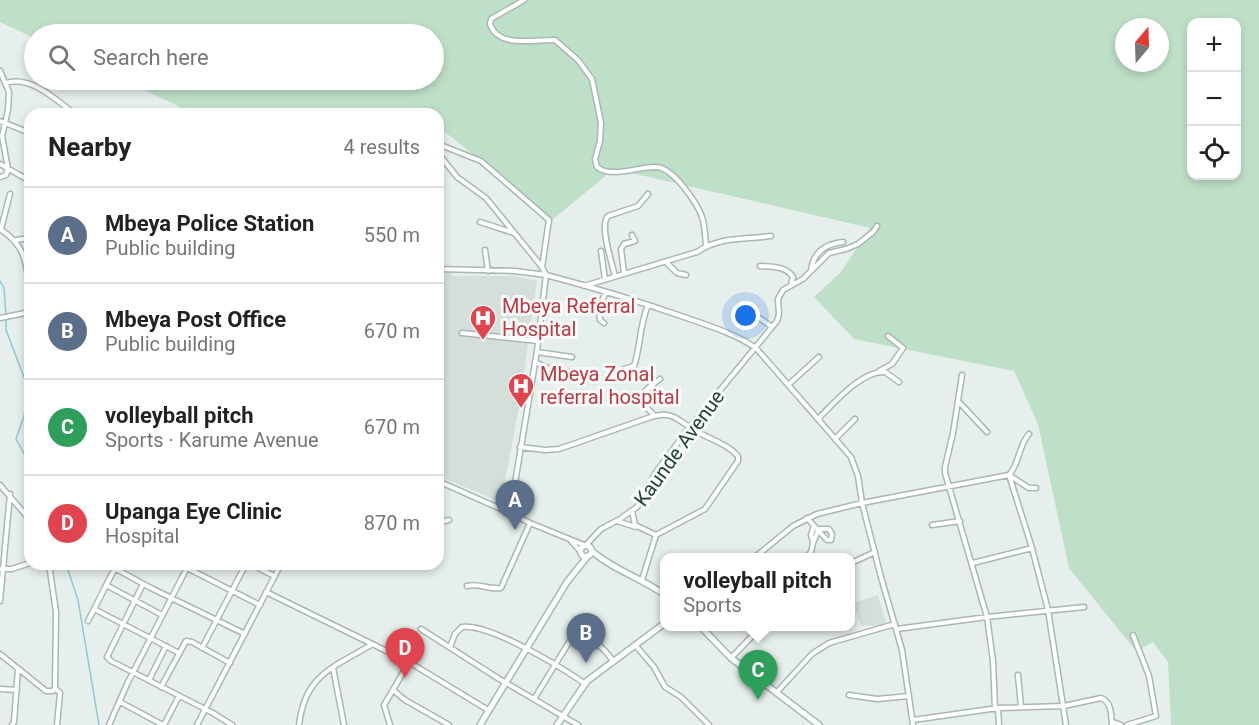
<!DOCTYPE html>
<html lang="en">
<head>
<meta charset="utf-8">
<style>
  :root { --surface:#fff; --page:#f6f6f6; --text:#222; --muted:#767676; --line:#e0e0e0; --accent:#7c3aed }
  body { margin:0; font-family:Roboto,sans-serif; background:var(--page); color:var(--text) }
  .controls { position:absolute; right:18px; top:18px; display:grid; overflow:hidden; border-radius:12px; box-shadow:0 3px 9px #0003 }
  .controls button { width:54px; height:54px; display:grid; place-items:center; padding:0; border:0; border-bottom:2px solid var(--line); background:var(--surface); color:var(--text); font:30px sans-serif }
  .compass { position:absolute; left:1115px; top:18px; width:54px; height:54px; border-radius:50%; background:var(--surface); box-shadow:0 3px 9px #0003; rotate:19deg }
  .you { position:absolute; left:746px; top:316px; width:21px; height:21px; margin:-15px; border:4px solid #fff; border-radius:50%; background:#1a73e8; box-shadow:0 0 0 9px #1a73e833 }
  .badge { display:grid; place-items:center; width:39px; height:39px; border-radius:50%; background:var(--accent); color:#fff; font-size:20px; font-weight:700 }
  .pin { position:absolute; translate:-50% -50px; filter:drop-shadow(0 2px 3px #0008) }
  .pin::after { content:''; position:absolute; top:32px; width:21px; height:18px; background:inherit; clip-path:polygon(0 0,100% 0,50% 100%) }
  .popup { position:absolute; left:660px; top:553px; width:195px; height:78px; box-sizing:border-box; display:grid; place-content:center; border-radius:12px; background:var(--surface); filter:drop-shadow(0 2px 4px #0005); font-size:20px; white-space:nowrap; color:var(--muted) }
  .popup b { font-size:22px; color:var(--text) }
  .popup::after { content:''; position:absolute; left:50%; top:100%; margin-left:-12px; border:12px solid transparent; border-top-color:var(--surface) }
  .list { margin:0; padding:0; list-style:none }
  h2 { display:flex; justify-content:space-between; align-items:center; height:78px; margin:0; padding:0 24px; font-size:26px }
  h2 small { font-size:20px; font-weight:400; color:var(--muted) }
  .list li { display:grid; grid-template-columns:39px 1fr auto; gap:18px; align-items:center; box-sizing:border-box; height:96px; padding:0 24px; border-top:2px solid var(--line) }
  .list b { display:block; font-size:22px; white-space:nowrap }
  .list p { margin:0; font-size:20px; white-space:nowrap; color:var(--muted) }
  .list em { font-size:20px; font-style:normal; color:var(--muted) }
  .icon { flex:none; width:33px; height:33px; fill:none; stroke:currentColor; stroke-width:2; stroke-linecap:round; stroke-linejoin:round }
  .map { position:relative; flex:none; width:1259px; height:725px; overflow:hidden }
  .search { position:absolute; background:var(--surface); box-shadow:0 3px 9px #0003; left:24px; top:24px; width:420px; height:66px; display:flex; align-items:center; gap:15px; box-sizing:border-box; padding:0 21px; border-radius:33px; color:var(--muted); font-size:22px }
  .panel { position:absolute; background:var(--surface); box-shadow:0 3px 9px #0003; left:24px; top:108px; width:420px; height:462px; border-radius:18px }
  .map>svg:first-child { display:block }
  .built { fill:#d4dfda }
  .green { fill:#bfe0c8; fill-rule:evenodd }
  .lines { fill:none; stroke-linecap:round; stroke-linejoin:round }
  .stream { stroke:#8ec9d4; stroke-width:1.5 }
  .street-casing { stroke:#a8b8b2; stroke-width:7 }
  .secondary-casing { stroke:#a4bbb3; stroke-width:8 }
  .street { stroke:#fff; stroke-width:4 }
  .secondary { stroke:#fff; stroke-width:5 }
  .labels { text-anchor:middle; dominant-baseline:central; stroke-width:6; stroke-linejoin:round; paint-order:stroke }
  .health-label { font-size:20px; fill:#be3a42; stroke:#f7fbf9; text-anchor:start }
  .street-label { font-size:20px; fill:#24423a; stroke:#f7fbf9 }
</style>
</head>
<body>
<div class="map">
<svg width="1259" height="725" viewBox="0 0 1259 725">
  <rect width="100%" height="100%" fill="#e6efeb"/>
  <path class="built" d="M438 271 452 273V276H515L537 281 520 401 501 502 438 476Z
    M878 595 887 625 861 626 853 603Z"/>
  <path class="green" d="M0 0H1259V725H1171L1168 662 1153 642 1136 651 1069 568 1038 424 1014 371 854 339 814 297 841 272 870 228 614 169 552 220 438 126V114H424L418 109 415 114H191L176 105 122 80H434V34H34V38L0 22ZM1192 22H1236V176H1192ZM1124 27H1160V63H1124Z"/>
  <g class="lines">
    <path class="stream" d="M0 281 4 288 6 315
      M6 319V330L29 390 24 416 16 439 30 464
      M66 564 78 600 99 725"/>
    <g class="street-casing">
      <path id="street" d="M524 0 491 19 490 24C498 49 536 39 555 40L578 60 592 79 601 123 600 141 595 159 597 167C612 179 639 166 656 167 673 167 697 203 702 217 705 226 705 236 706 245
        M0 71 9 92 8 110 2 136 8 169 6 175 0 177
        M6 83C31 75 56 100 75 114
        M0 121 30 133
        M438 144 481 161 549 220 542 267 546 275 515 271 438 269
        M438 153 457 177 486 198 542 267
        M0 164 30 181
        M480 222 514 233
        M0 229C26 246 26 262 30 292
        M1 229 10 194
        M16 240 30 238
        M485 250 488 271
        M601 251 605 279
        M666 262 677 273 686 275
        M760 266C772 267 786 266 793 277L791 285
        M811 271C813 252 825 244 843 242
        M624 273 621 249 624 244 635 241 632 235
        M615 276C612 263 599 225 608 216L638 206 648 194
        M584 286 697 252C720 236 745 240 771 236
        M747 309 772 327
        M0 318 30 312
        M604 323 600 320 599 307 606 292
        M462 333 538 341
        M537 352 572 357
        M535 362 547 368 591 376
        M543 367 551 378 555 377 556 370
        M624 369 634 366C641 345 639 327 648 305
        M879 371 892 364 903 348 888 336
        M962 375 953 433 945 467V473L987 617 993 661 995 709
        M789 384 819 357
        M958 401 987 432
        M654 415C634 397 641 393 660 379
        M818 419C833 404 862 370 885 372L899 382
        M1029 434C1018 446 1020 463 1009 475L1032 548 1048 610 1066 725
        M835 439 855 419
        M520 447 545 450 559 449 648 418C654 416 660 414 667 415 677 416 684 424 692 429 707 438 726 443 738 456V461L705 509 656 535 635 525 632 511
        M438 481 510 513 530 523 584 545
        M0 485 30 520
        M510 513 537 351 546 275C592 287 638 301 684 317 709 326 734 333 756 348L851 457 858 476 862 503 881 577 902 650 913 725
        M807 518 827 540H831L832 534 829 529H817
        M617 521 636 527
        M438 523 449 520
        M932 525 960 521
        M571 541 580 551
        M813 542 811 535 814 526
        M586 545 601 529 620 519 637 507 656 472 689 428 777 321 779 314 778 299 783 290 803 279 829 253 846 249 858 244 873 232 877 226
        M754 558 793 526 817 514 862 503 1009 475 1029 488H1036
        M806 558 811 552 813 543 818 531
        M851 563 875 552
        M973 563 1032 548
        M107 564 149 587 245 634
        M251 564 274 576
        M187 568 260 605
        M1 569H12L30 563
        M642 580 656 535
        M143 584 107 657 111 661 213 713 232 725
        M106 585 162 615
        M467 586C479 583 489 590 501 588L530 523
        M266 592 409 662 488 710
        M0 601 10 494
        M94 609 179 653
        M88 621 117 564
        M421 629 496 677 578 725
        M897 629 987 617 1084 607
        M636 646 654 667 665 687 681 697 709 725
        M450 647 455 634 462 627C489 623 561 667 584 683
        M202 648 246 564
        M0 654 46 691H53L55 688 56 612 49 564
        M731 658 762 626
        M409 662 393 690 405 700 449 725
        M333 668 344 725
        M1018 675 1021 707
        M149 680 166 646
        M161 687 186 641 192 642 230 663
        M55 688 60 693 57 725
        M0 689 17 690
        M776 693 812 654 829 643 895 624
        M849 695 877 699 909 696
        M534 699 574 634C591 636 604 648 613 661
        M120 702 163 725
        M998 708 999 725
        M913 720 998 708 1064 706 1101 698C1112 702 1111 715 1112 725
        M1113 722 1121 725
        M12 725 14 722 18 669
        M109 725 128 682 189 564
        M164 725 179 696
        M197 725 281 564
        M299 725C305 675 332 668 371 645
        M390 725 384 705 393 690
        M1127 725 1156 716 1149 676 1133 635"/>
    </g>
    <g class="secondary-casing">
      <path id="secondary" d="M580.5 551a5.5 5.5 0 1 1 11 0a5.5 5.5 0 1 1-11 0Z
        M592 551C613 570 642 578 665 595
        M700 626 731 658 819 725
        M480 725 567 582 587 557
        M557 725 587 681 665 623"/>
    </g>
    <use href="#street" class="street"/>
    <use href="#secondary" class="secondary"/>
  </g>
  <defs>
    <g id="hospital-pin" transform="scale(1.35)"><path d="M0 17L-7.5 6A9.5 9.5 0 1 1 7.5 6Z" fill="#e0444e" stroke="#f7fbf9"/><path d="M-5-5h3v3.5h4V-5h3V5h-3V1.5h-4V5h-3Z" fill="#fff"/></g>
  </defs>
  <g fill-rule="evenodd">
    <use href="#hospital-pin" x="483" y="318"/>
    <use href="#hospital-pin" x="521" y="386"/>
  </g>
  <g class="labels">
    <g class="health-label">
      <text x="502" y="306">Mbeya Referral<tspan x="502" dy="23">Hospital</tspan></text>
      <text x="540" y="374">Mbeya Zonal<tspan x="540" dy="23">referral hospital</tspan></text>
    </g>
    <g class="street-label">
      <text transform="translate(679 448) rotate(-54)">Kaunde Avenue</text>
    </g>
  </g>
</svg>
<div class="controls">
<button>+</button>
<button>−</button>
<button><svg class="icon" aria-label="locate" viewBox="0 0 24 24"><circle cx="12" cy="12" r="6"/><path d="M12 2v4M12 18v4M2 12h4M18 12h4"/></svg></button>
</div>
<svg class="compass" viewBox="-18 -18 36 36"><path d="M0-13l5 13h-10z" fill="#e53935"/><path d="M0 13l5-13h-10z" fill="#767676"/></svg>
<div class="you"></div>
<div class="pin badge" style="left:515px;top:530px;background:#5c6f8a">A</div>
<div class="pin badge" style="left:586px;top:663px;background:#5c6f8a">B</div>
<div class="pin badge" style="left:758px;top:700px;background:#2e9e5b">C</div>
<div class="popup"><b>volleyball pitch</b>Sports</div>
<div class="pin badge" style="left:405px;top:678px;background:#e0444e">D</div>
<div class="search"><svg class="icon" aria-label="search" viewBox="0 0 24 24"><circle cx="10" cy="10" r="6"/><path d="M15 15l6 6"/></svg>Search here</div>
<section class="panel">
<h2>Nearby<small>4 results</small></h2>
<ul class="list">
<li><span class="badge" style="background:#5c6f8a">A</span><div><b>Mbeya Police Station</b><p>Public building</p></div><em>550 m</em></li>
<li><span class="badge" style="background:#5c6f8a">B</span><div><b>Mbeya Post Office</b><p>Public building</p></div><em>670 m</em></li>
<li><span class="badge" style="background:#2e9e5b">C</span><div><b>volleyball pitch</b><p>Sports · Karume Avenue</p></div><em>670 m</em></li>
<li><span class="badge" style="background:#e0444e">D</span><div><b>Upanga Eye Clinic</b><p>Hospital</p></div><em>870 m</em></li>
</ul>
</section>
</div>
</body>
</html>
